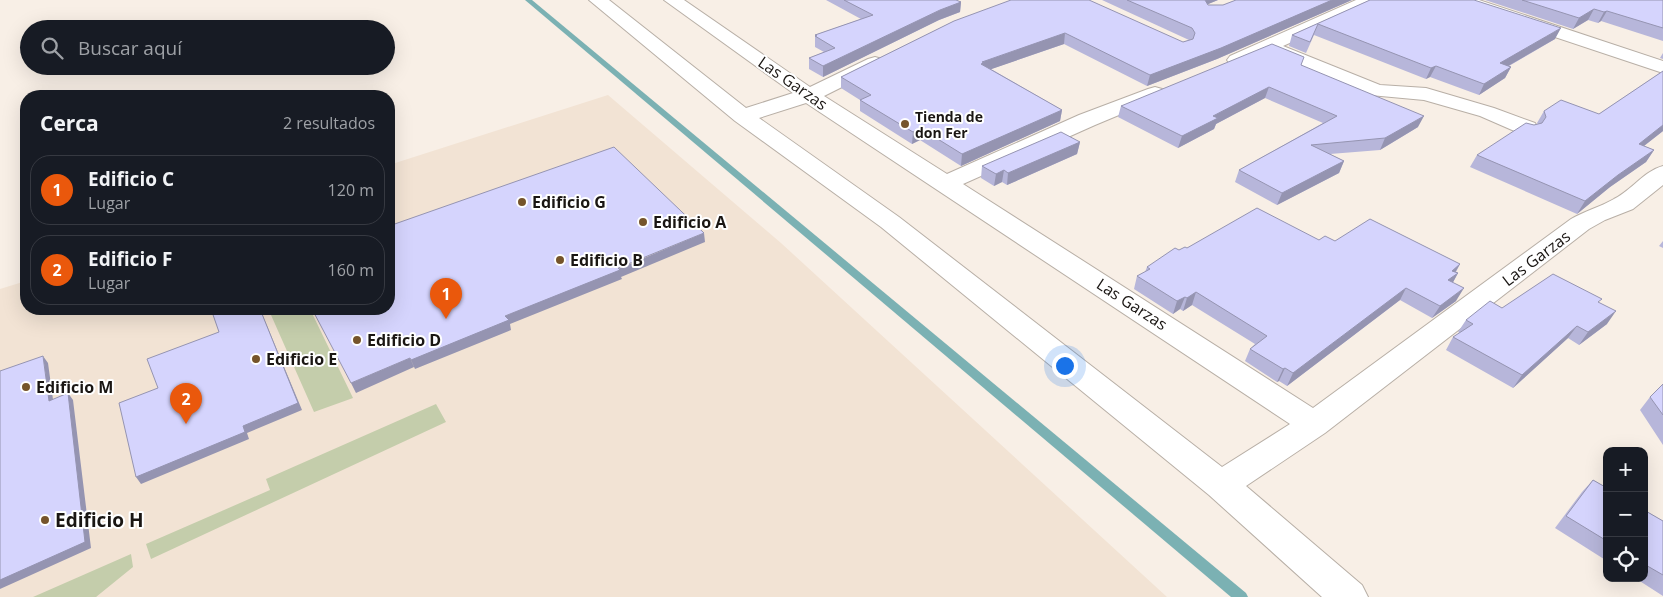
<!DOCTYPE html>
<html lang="es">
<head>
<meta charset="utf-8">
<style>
  :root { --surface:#171b24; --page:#20242c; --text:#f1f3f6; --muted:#9ea1a6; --line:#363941; --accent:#ea580c }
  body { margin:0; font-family:"Open Sans",sans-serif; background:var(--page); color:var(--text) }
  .controls { position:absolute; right:15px; bottom:15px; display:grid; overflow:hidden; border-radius:10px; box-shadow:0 5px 20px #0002 }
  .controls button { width:45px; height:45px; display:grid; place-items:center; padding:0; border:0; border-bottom:1px solid var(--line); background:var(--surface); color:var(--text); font:25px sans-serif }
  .you { position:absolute; left:1064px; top:365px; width:18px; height:18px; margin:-12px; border:4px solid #fff; border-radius:50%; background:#1a73e8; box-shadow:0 0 0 8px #1a73e833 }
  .badge { display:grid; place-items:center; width:32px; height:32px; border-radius:50%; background:var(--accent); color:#fff; font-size:16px; font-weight:700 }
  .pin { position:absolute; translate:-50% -41px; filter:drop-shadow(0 1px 2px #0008) }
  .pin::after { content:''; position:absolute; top:26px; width:18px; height:15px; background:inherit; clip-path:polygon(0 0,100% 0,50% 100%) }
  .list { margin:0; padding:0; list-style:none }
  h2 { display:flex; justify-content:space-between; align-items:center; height:65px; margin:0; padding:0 20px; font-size:21px }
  h2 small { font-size:16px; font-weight:400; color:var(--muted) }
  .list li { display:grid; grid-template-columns:32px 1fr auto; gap:15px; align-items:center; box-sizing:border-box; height:70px; margin:0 10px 10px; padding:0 10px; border:1px solid var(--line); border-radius:20px }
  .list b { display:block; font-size:19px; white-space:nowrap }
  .list p { margin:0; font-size:16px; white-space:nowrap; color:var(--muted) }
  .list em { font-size:16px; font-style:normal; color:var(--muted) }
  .icon { flex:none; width:28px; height:28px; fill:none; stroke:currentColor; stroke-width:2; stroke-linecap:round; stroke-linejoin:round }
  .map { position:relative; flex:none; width:1663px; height:597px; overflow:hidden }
  .search { position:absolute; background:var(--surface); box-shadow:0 5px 20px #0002; left:20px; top:20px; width:375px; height:55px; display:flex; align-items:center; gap:12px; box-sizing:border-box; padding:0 18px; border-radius:28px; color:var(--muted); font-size:19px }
  .panel { position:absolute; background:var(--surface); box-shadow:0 5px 20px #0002; left:20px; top:90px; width:375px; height:225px; border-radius:20px }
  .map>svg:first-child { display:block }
  .built { fill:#f2e3d4 }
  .green { fill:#c4cdab }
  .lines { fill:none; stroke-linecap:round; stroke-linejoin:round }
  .stream { fill:#7bb1b3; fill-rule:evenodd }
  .minor-casing { stroke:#b8afa6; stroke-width:2 }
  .minor { fill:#fff; fill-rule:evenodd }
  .wall { fill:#b7b6da }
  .shaded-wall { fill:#9594b1 }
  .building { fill:#d5d4fd; stroke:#9594b1 }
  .poi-dot { fill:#75542b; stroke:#fff; stroke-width:2 }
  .labels { text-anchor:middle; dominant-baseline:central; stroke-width:4; stroke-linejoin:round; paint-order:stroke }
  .far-poi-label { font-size:14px; font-weight:bold; fill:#1a1613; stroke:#fff; text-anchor:start }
  .street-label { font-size:16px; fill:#1a1613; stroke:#fff }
  .poi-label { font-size:16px; font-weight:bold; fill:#1a1613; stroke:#fff; text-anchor:start }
  .near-poi-label { font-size:19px; font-weight:bold; fill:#1a1613; stroke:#fff; text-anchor:start }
</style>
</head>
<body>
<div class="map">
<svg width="1663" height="597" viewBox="0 0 1663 597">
  <rect width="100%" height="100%" fill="#f8efe6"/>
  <path class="built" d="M608 95 781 243 1167 597H0V289L26 281V309H389V165Z"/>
  <path class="green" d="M286 309H310L353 398 314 412 271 315Z
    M436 404 446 422 151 559 146 544 270 490 266 479Z
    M131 554 133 567 96 597H33Z"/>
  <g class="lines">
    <path class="stream" d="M525 0H532L1246 593 1248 597H1231Z"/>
    <g class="minor-casing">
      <path id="minor" d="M589 0H609L746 108 793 93 664 0H684L810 87 868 59 875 57 882 59 885 63 882 67 824 96 947 174 1079 115 1148 89 1155 87 1162 89 1165 93 1162 97 1095 125 963 184 1313 408 1571 219C1585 211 1600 207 1614 199 1632 190 1644 171 1663 166V185L1633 209 1605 220 1589 229 1325 433 1246 486 1362 585 1368 597H1322L1209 495 881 227 735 121ZM806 103 1290 424 1222 467 899 217 759 118Z
        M1356 0H1379L1376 4 1283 46 1380 85 1426 88 1494 108 1535 123 1538 128 1535 133 1527 135 1519 133 1480 116 1424 100 1370 95 1268 53 1244 64 1237 66 1230 64 1227 60 1230 56Z
        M1453 0H1479L1663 61V73L1456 4Z"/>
    </g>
    <use href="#minor" class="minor"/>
  </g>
  <path class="wall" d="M826 0H956L961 2 960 12 939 20 823 77 809 69V58L824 52 815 47V35L861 19Z
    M1102 0H1218L1208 4V5H1223L1237 0H1352L1217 59 1147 86 1064 44 991 69 1062 110 1060 121 961 166 920 140 912 144 860 111V100L841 88V77L954 21 1183 42 1189 40Z
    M1370 0 1555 39 1509 66 1511 67 1505 78 1479 95 1430 77 1426 79 1314 35 1306 53 1289 46 1292 35Z
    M1485 0H1663V41L1601 21 1598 23 1588 20 1573 29Z
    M1663 53V59L1660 58Z
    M1301 65 1418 127 1380 150 1330 154 1344 161 1339 173 1277 205 1235 182 1239 170 1323 123 1265 98 1216 124 1214 129 1178 148 1118 117 1121 106Z
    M1663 71V131L1644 146 1654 150 1646 162 1610 187 1577 214 1470 167 1477 155 1534 125 1538 124 1537 123 1544 111 1599 114Z
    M1080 142 1077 154 1007 185 1002 182 994 186 981 178 982 166Z
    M1319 240 1335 241 1460 264 1456 272 1458 273 1453 282 1456 301 1432 318 1400 300 1287 386 1279 381 1277 382 1245 361 1250 349 1255 344 1192 305 1183 311 1180 309 1173 314 1134 289 1137 276 1145 272 1147 267 1179 250 1187 248Z
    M1663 241V248L1659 246Z
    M1600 303 1607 324 1579 345 1568 338 1513 388 1446 350 1453 337 1460 333 1458 332 1466 320 1502 308Z
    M1663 384V445L1640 410 1650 397Z
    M1593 480 1607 488V561L1555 528 1582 492Z
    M1644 510 1663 521V596L1635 578H1644Z"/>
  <path class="shaded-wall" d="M1205 0H1218L1206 5Z
    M1332 0H1352L1217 59 1147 86 1150 75Z
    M961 2 960 12 939 20 823 77V66L940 10Z
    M1594 9 1588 20 1573 29 1579 18Z
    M1607 11 1601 21 1598 23 1604 12Z
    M1561 28 1555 39 1494 74 1500 63Z
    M1065 33 1064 44 983 72 981 64 982 62Z
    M1436 66 1430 77 1426 79 1431 68Z
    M1511 67 1505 78 1479 95 1484 84Z
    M1269 87 1265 98 1216 124 1214 129 1178 148 1182 136 1213 116Z
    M1062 110 1060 121 961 166 962 154Z
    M1424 116 1418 127 1380 150 1385 138Z
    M1663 125V131L1631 156 1639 144Z
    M920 128V140L912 144 913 132Z
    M1080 142 1077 154 1007 185 1008 173Z
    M1654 150 1646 162 1610 187 1577 214 1585 201 1618 175Z
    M1344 161 1339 173 1277 205 1282 193Z
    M1004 170 1002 182 994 186 996 174Z
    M704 233 705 242 621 277 622 279 510 324 511 330 415 369 411 360 505 316Z
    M1460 264 1453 276 1458 273 1451 286 1441 293 1452 271Z
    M1406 288 1400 300 1287 386 1293 373Z
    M1464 288 1456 301 1432 318 1440 306Z
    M1196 292 1192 305 1183 311 1187 298Z
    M1185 297 1180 309 1173 314 1177 301Z
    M260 309 302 410 247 433 249 439 141 484 136 477Z
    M1616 311 1607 324 1579 345 1588 332Z
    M1577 326 1568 338 1513 388 1522 375Z
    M43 356 48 363 54 407 49 401Z
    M410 358 414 367 356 393 351 383Z
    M1285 368 1279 381 1277 382 1283 369Z
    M68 393 73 400 91 548 0 589V580Z"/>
  <path class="building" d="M844 0H956L961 2 940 10 823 66 809 58 835 48 815 36H817L815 35 873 15Z
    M1011 0H1089L1183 42 1193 39 1195 33 1192 28 1127 0H1205L1208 5H1223L1236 0H1332L1221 48 1150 75 1065 33 982 62 984 63 981 64 1062 110 962 154 920 128 913 132 860 100 871 95 841 77 954 21Z
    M1370 0H1474L1561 28 1500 63 1511 67 1484 84 1436 66 1431 68 1318 24 1310 42 1292 35Z
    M1522 0H1663V28L1607 11 1604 12 1594 9 1579 18Z
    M1272 44 1304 57 1301 65 1424 116 1385 138 1311 145 1344 161 1282 193 1239 170 1337 116 1269 87 1213 116 1218 118 1182 136 1121 106Z
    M1663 71V125L1639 144 1654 150 1618 175 1585 201 1477 155 1526 123 1534 125 1542 123 1546 117 1544 111 1561 100 1599 114Z
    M1061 132 1080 142 1008 173 1004 170 996 174 982 166Z
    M614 147 704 233 618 268 620 270 505 316 509 320 411 360 410 358 351 383 312 309H389V226Z
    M1257 208 1319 240 1325 236 1335 241 1370 219 1460 264 1452 271 1458 273 1448 280 1464 288 1440 306 1406 288 1293 373 1285 368 1283 369 1250 349 1267 336 1196 292 1187 298 1185 297 1177 301 1137 276 1150 269 1147 267 1175 248 1179 250 1185 247 1187 248Z
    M1553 274 1602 299 1598 302 1616 311 1588 332 1577 326 1522 375 1453 337 1473 324 1466 320 1490 301 1502 308Z
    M211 309H260L298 403 243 426 245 432 136 477 119 403 158 388 147 359 219 332Z
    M43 356 49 401 68 393 85 542 0 580V371Z
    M1663 384V415L1650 397Z
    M1593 480 1607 488V541L1566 516Z
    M1644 510 1663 521V575L1644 564Z"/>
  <g class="poi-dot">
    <circle cx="905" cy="124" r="5"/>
    <circle cx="522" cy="202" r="5"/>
    <circle cx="643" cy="222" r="5"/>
    <circle cx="560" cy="260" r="5"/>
    <circle cx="357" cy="340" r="5"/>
    <circle cx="256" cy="359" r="5"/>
    <circle cx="26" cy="387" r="5"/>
    <circle cx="45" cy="520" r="5"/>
  </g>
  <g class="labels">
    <g class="far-poi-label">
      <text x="915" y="116">Tienda de<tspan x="915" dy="16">don Fer</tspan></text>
    </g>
    <g class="street-label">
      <text transform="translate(793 83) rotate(35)">Las Garzas</text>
      <text transform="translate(1536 258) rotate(-37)">Las Garzas</text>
      <text transform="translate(1132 304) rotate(33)">Las Garzas</text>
    </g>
    <g class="poi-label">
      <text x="532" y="202">Edificio G</text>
      <text x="653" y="222">Edificio A</text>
      <text x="570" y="260">Edificio B</text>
      <text x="367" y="340">Edificio D</text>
      <text x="266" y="359">Edificio E</text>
      <text x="36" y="387">Edificio M</text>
    </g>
    <g class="near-poi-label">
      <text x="55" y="520">Edificio H</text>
    </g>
  </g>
</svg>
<div class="controls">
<button>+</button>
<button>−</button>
<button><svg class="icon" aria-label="locate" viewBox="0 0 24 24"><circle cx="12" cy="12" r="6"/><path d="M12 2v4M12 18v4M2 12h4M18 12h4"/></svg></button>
</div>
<div class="you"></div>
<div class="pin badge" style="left:446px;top:319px">1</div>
<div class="pin badge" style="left:186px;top:424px">2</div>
<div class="search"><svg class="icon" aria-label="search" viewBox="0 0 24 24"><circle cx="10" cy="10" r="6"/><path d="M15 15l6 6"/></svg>Buscar aquí</div>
<section class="panel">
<h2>Cerca<small>2 resultados</small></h2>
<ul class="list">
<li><span class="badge">1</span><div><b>Edificio C</b><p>Lugar</p></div><em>120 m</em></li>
<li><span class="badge">2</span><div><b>Edificio F</b><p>Lugar</p></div><em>160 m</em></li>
</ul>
</section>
</div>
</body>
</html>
